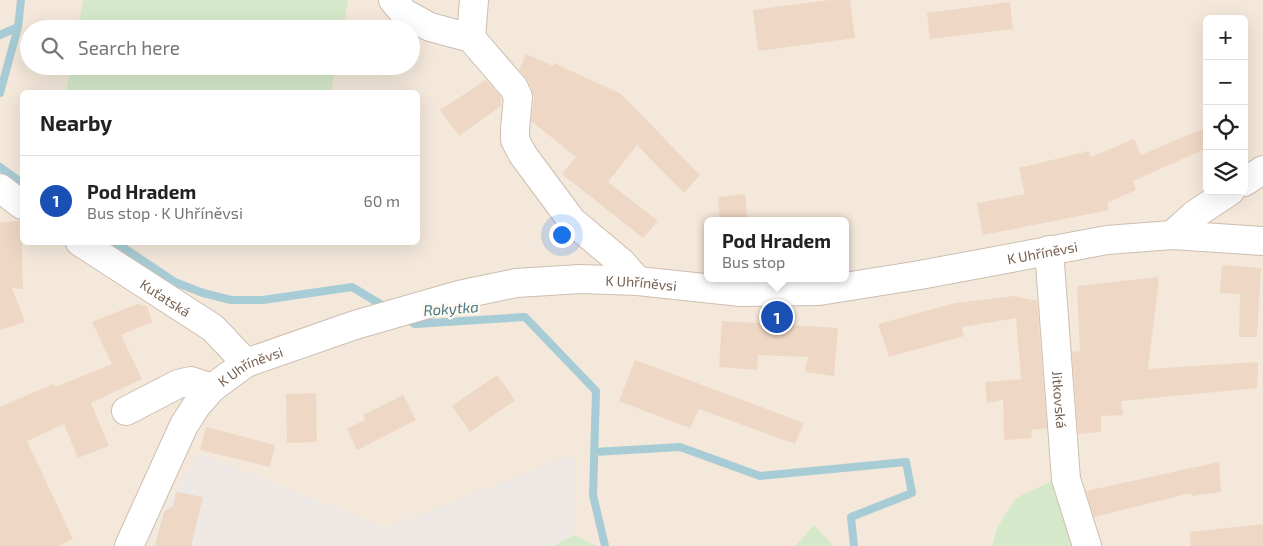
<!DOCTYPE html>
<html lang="en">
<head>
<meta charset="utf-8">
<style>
  :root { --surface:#fff; --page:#f2f2f2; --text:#222; --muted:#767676; --line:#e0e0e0; --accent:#7c3aed }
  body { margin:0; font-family:"Exo 2",sans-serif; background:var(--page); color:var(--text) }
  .controls { position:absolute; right:15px; top:15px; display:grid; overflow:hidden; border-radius:8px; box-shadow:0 5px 20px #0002 }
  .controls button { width:45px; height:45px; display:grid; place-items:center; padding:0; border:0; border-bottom:1px solid var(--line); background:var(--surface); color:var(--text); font:25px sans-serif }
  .you { position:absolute; left:561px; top:234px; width:18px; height:18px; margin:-12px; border:4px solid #fff; border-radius:50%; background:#1a73e8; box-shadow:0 0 0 8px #1a73e833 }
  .badge { display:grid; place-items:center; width:32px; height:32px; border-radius:50%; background:var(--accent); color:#fff; font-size:16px; font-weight:700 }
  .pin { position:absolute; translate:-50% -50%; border:2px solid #fff; box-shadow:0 1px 5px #0006 }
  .popup { position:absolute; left:704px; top:217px; width:145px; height:65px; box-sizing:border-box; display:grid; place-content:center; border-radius:8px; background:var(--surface); filter:drop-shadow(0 1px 4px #0005); font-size:16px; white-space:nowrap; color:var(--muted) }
  .popup b { font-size:19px; color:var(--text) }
  .popup::after { content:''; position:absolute; left:50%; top:100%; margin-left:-10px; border:10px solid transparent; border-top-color:var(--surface) }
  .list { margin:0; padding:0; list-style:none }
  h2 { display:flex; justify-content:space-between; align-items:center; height:65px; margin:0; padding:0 20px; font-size:21px }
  h2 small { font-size:16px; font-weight:400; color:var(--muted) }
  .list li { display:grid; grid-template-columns:32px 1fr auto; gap:15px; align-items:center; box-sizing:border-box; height:90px; padding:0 20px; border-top:1px solid var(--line) }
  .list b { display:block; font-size:19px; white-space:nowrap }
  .list p { margin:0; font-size:16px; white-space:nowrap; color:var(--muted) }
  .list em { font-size:16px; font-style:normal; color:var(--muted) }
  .icon { flex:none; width:28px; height:28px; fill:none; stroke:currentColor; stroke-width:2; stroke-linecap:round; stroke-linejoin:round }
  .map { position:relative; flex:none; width:1263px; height:546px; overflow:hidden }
  .search { position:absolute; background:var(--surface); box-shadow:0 5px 20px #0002; left:20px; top:20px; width:400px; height:55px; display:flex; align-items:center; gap:12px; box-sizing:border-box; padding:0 18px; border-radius:28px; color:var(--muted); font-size:19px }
  .panel { position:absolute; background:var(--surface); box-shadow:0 5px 20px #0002; left:20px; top:90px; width:400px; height:155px; border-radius:8px }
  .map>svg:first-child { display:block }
  .residential { fill:#f3e8da; fill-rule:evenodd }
  .industrial { fill:#ede8e3 }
  .green { fill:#d5e9ca }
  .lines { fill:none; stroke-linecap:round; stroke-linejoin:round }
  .stream { stroke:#a7ccd5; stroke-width:8 }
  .building { fill:#efd7c5 }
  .minor-casing { stroke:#cdbeb1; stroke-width:30 }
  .minor { stroke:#fff; stroke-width:28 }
  .labels { text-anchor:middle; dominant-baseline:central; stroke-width:4.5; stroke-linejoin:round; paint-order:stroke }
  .street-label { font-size:14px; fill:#755e4f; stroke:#fef9f2 }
  .water-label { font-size:15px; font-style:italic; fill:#4a7a86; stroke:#fef9f2 }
</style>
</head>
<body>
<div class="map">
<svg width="1263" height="546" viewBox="0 0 1263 546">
  <rect width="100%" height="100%" fill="#fbf6eb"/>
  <path class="residential" d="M0 0H1263V546H1072L1052 481 997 528 992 546H834L814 525 795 546H597L574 535V455L386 528 199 453 162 513 154 546H0ZM1207 19H1244V191H1207ZM29 29H411V66H29ZM22 92H418V242H22ZM708 221H846V278H708Z"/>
  <path class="industrial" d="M199 453 386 528 575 454 574 535 554 546H154L162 513Z"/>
  <path class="green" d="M83 0H348L343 29H78Z
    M71 66H336L331 92H66Z
    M1052 481 1072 546H992L997 528 1016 498Z
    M814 525 834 546H795Z
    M574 535 597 546H554Z"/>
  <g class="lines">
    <path class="stream" d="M0 35 18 27
      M0 93 18 27 21 0
      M0 167 22 183
      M115 242 175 282 203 293 231 300H263L352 287 387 308
      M405 318 415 324 525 317 596 391 593 495 605 546
      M594 452 680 447 760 476 906 462 912 493 851 517 854 546"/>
  </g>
  <path class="building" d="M830 0H850L855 38 758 51 753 10Z
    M1010 2 1013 29 930 39 927 13Z
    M526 54 553 66 554 63 621 94 700 175 684 193 637 145 608 182 658 221 643 238 562 174 576 157 531 121 534 98 532 91 528 81 519 70Z
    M486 80 501 96V106L459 136 440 110Z
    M1207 127V148L1133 181 1136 190 1107 203 1109 210 983 235 977 203 1025 194 1019 168 1089 151 1091 157 1134 139 1141 155Z
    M745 194 748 221H720L718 197Z
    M21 221 23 289 12 288 25 322 0 330V222Z
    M1222 265 1261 268 1257 337H1239L1240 294 1220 293Z
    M1159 277 1148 369 1258 362 1257 388 1121 401 1123 415 1101 416V432L1078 434 1072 352 1080 351 1077 286Z
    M1014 296 1037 301 1047 428 1031 430 1032 438 1004 440 1003 400 987 403 985 382 1021 379 1016 318 962 327 964 336 889 357 878 324 955 303Z
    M137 304 147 306 152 322 121 335 142 379 91 403 109 446 78 458 64 424 27 441 73 539 58 546H0V407L53 384 55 387 112 364 92 322Z
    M722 321 838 328 834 376 805 372 808 357 758 355 757 370 719 367Z
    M635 360 804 423 795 444 699 409 690 428 619 401Z
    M497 375 515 400 470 432 452 406Z
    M316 393 317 442 287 443 286 394Z
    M403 395 416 420 357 450 347 429 365 420 363 415Z
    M206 427 275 445 270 467 200 450Z
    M1219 462 1221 492 1192 496 1191 493 1094 517 1086 491Z
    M176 492 203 497 191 546H155L164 512 173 506Z
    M1263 524V546H1191L1190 532Z"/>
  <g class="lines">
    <g class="minor-casing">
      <g id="minor">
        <path d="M393 0 404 13 430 27 471 38 514 88 518 97 515 129V140L523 155 572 221 622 263 638 281"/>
        <path d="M471 38 474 0"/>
        <path d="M1244 182 1263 170"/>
        <path d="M0 188 22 205"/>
        <path d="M1172 235 1194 215 1230 191"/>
        <path id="s1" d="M80 242 213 328 246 363"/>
        <path id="s2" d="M1049 250 1066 479 1087 546"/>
        <path d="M126 411 178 384 191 381 212 388"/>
        <path id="s3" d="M129 546 184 425 197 405 212 388 246 363 355 325 459 295 516 283 581 279 638 281 741 292 819 291 920 275 1107 240 1172 235 1263 241"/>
      </g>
    </g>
    <use href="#minor" class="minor"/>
  </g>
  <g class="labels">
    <g class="street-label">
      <text stroke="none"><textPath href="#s3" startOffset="1034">K Uhříněvsi</textPath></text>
      <text stroke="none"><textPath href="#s3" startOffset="629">K Uhříněvsi</textPath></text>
      <text stroke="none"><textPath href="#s1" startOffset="102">Kuťatská</textPath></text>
      <text stroke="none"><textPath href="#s3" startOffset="224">K Uhříněvsi</textPath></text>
      <text stroke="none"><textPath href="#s2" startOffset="150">Jitkovská</textPath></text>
    </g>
    <g class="water-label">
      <text transform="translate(451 308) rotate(-4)">Rokytka</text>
    </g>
  </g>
</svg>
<div class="controls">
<button>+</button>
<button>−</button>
<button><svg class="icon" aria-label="locate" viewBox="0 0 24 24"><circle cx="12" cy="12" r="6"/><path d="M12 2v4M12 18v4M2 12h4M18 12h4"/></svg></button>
<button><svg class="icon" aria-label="layers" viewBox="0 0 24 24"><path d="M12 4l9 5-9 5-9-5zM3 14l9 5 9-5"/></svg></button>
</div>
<div class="you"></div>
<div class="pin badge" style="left:777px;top:317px;background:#1a4fb4">1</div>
<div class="popup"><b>Pod Hradem</b>Bus stop</div>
<div class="search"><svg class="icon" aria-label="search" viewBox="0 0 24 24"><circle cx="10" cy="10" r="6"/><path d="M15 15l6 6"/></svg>Search here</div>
<section class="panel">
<h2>Nearby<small></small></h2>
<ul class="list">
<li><span class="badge" style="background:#1a4fb4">1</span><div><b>Pod Hradem</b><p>Bus stop · K Uhříněvsi</p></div><em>60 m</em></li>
</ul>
</section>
</div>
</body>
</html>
